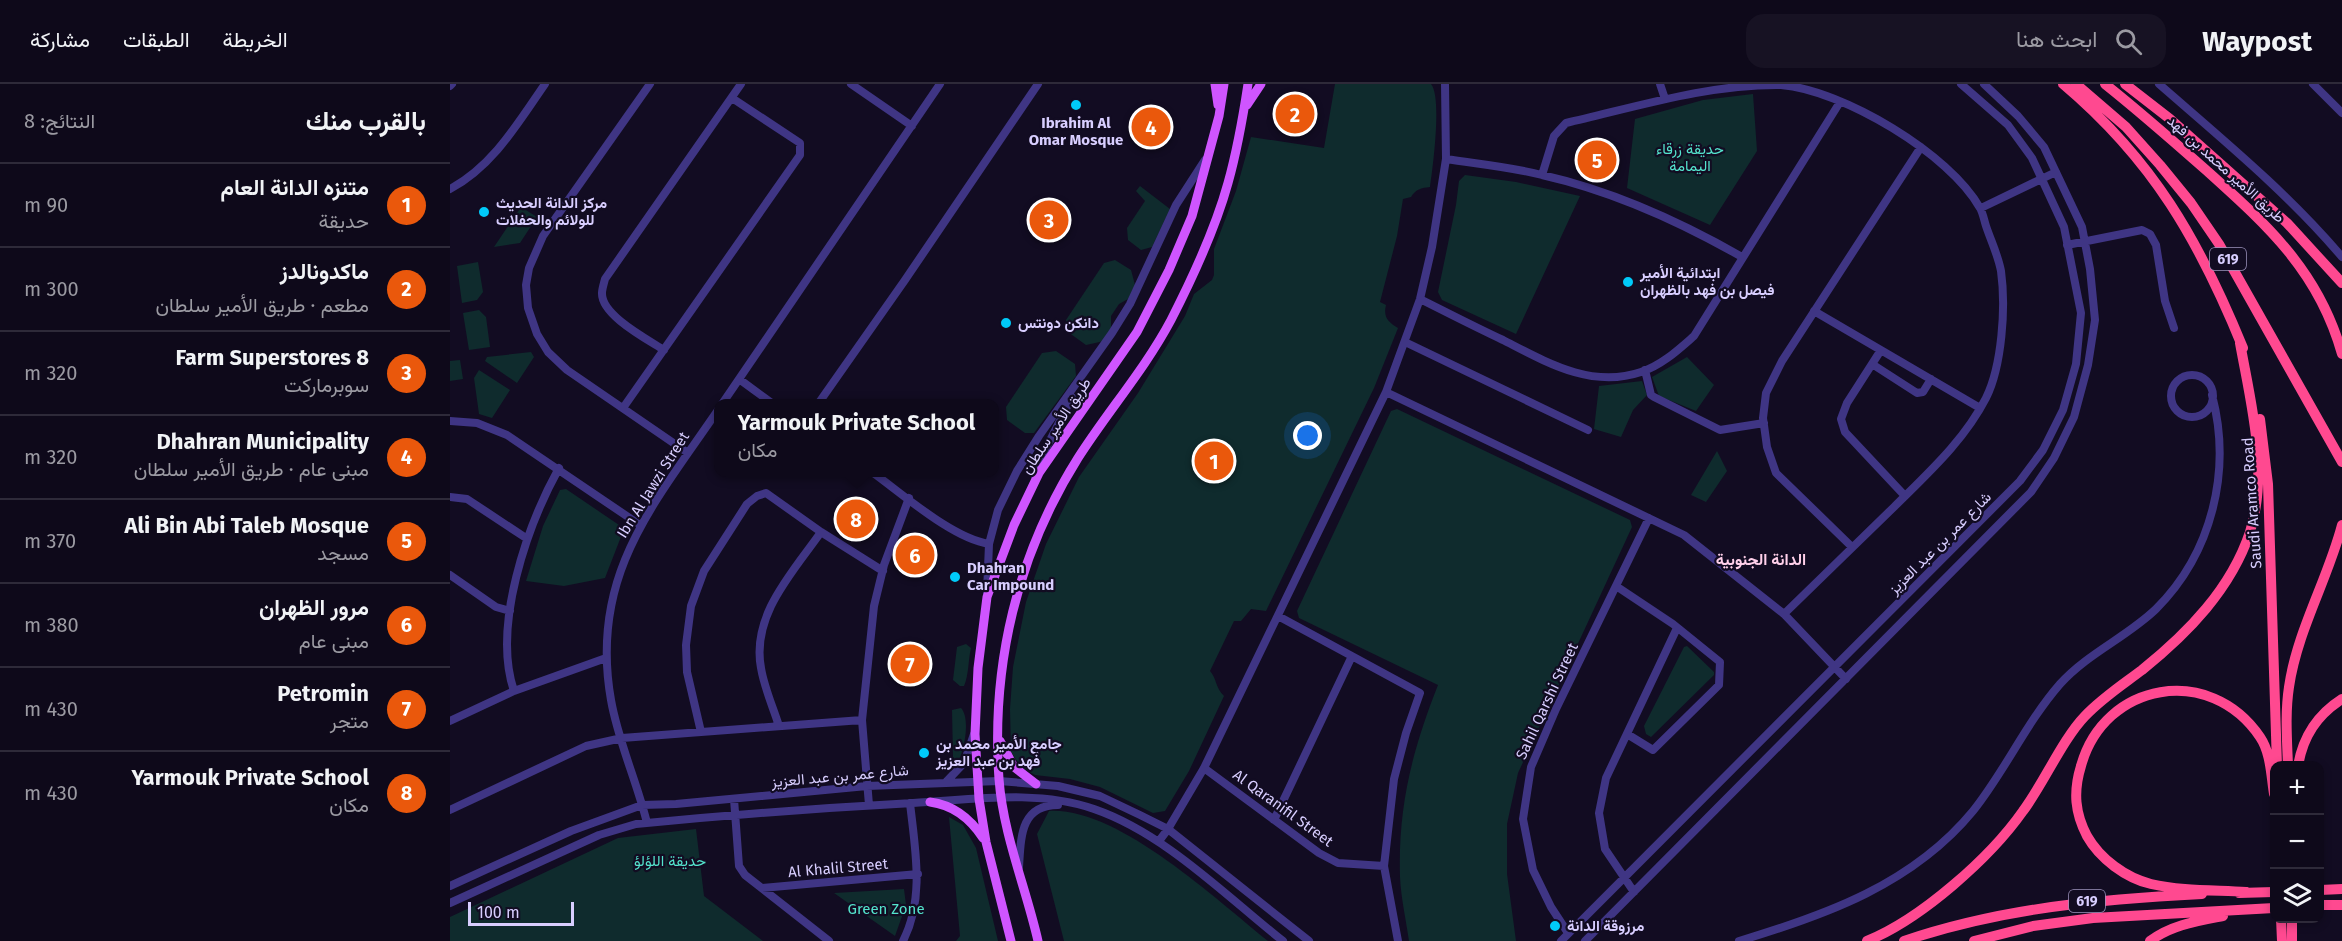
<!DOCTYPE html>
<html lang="ar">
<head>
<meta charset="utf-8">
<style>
  :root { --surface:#0e091a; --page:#171223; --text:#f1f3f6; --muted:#9b9aa2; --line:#2e2a39; --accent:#ea580c }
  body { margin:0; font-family:"Fira Sans",Vazirmatn,sans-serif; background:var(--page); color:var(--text); direction:rtl }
  .controls { position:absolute; right:18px; bottom:18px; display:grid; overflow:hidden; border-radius:12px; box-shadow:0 3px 9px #0003 }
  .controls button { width:54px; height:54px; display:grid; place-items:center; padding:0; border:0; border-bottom:2px solid var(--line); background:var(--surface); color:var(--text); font:30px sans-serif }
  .scale { position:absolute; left:18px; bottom:15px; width:106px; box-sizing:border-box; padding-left:6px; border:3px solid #d8ceff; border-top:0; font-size:16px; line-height:21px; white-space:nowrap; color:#d8ceff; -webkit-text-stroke:4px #120c22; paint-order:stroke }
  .you { position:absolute; left:858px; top:352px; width:21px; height:21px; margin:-15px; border:4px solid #fff; border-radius:50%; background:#1a73e8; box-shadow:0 0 0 9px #1a73e833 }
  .badge { display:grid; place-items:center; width:39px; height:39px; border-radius:50%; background:var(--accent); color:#fff; font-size:20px; font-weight:700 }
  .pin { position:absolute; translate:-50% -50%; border:3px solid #fff; box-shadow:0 2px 6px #0006 }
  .popup { position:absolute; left:264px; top:315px; width:285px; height:78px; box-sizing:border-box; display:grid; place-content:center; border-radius:12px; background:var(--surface); filter:drop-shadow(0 2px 4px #0005); font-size:20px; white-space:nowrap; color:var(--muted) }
  .popup b { font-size:22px; color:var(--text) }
  .popup::after { content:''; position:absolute; left:50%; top:100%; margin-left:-12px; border:12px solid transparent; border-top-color:var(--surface) }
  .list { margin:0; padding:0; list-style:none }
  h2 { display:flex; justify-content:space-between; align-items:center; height:78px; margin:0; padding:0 24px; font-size:26px }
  h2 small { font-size:20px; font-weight:400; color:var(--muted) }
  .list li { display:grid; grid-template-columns:39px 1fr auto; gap:18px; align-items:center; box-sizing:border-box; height:84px; padding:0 24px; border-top:2px solid var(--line) }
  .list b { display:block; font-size:22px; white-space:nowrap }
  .list p { margin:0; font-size:20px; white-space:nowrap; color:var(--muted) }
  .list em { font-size:20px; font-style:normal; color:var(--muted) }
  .icon { flex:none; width:33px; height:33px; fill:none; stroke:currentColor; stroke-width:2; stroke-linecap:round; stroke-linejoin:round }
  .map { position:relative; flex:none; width:1892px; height:857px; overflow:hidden; direction:ltr }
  header { display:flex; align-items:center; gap:36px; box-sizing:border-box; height:84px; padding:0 30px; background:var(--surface); border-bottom:2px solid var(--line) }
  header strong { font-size:28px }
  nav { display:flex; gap:33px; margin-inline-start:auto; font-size:21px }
  .search { width:420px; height:54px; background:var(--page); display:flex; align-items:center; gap:15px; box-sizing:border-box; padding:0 21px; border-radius:18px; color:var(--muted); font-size:22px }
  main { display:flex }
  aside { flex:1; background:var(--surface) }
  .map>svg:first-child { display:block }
  .green { fill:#0f2b2d }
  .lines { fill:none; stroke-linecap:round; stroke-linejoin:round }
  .minor { stroke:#3f3584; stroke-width:8 }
  .major { stroke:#cf55ff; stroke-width:9 }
  .highway { stroke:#ff4990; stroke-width:10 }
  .poi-dot { fill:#00caf9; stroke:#120c22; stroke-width:2 }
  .labels { text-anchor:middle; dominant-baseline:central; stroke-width:4.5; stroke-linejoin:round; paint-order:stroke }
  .shield { fill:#120c22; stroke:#9d94bd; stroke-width:1.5 }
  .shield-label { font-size:14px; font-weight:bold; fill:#d8ceff }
  .poi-label { font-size:15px; font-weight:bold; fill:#d8ceff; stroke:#120c22; text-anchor:start }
  .park-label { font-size:15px; fill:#54e4cd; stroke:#120c22 }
  .street-label { font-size:15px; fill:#d8ceff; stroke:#120c22 }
  .neighbourhood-label { font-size:16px; font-weight:bold; fill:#ffd0ea; stroke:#120c22 }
</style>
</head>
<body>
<header>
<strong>Waypost</strong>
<div class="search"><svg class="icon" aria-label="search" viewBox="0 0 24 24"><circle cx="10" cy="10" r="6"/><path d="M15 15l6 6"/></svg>ابحث هنا</div>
<nav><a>الخريطة</a><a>الطبقات</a><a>مشاركة</a></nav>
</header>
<main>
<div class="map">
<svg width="1892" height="857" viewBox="0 0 1892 857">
  <rect width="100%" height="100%" fill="#120c22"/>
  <path class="green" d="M885 0H981C992 13 983 83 980 103 971 104 966 105 961 113L953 115 947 152 930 218 936 221C933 233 938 238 948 244L924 304 816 527 801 525 791 537H784L760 587C767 595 765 603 774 612L739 687 715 727 703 729 650 703 620 695 585 691 571 683 561 668 560 625 563 583 576 518 596 460 629 393 688 309 735 232 744 210 762 196 764 191V165L786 107 801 53 874 64Z
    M1303 10 1307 67 1260 141 1177 104 1185 35 1253 16Z
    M1015 91 1066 98 1130 112 1066 250 992 216 988 208 1006 121 1009 97Z
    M690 102 720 125 702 163 691 166 678 156 677 144 695 117 686 107Z
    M71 123 87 133 70 159 44 163Z
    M665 176 681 186 685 201 678 215 669 220 661 232V244L654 257 636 261 618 248 616 236 654 179Z
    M28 178 33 208 27 216 12 219 7 182Z
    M29 226 36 233 40 263 19 266 13 229Z
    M606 267 625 280 626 292 584 349H575L557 336 556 323 592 269Z
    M81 268 84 273 67 299 35 277 37 273Z
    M1237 273 1264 301 1246 327 1209 312 1202 293Z
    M10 276 13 295 0 297V277Z
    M29 286 60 306 42 334 29 330 24 294Z
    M1192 297 1197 311 1183 326 1171 353 1144 345 1149 302Z
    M947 325 1180 436 1182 443 1068 689 1057 740V790L1066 857H959C956 836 951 814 950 793 948 722 962 667 988 601L849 534 847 527 941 327Z
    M1267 367 1277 387 1256 418 1241 411Z
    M116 405 169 441 172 450 155 494 114 502 76 497 93 442 110 406Z
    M516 560 521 564C518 576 519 591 514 602H510L503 596 507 563Z
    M1237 562 1264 588V591L1201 653 1196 650 1194 642 1234 563Z
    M511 624C521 635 514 668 507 680L503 673 502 626Z
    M599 727C668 723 765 815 818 857H614L587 750Z
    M499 733 513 741 526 764 548 857H506L510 852Z
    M246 745 254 812 313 857H0V833L168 754Z
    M454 805 456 821 445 852 384 809Z"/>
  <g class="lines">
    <path class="minor" d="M200 0 93 152 79 184 76 201 78 224 87 250 98 268 117 286 238 369
      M401 0 462 42
      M1210 0 1215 15
      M1709 0C1772 55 1838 109 1892 173
      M1863 0 1892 29
      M0 2 2 0
      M996 75C1028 80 1061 83 1092 91 1163 107 1229 137 1292 173
      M1092 91 1104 52 1116 39C1186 23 1258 0 1331 1 1393 6 1500 70 1530 124 1533 129 1534 136 1536 142 1541 157 1548 171 1551 187 1556 223 1552 282 1536 314 1514 357 1477 390 1444 423 1407 459 1371 494 1334 530
      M0 105C43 82 68 39 95 0
      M1531 124 1606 88
      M1617 161 1692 146 1700 150 1706 161 1715 217 1724 244
      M970 215C998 229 1025 243 1053 256 1096 278 1141 305 1191 288 1212 281 1228 266 1244 252L1390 18
      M1364 227 1530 324
      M955 258 1138 346
      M214 266C197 255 151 231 152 209 152 205 154 199 155 195L291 0
      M1431 266 1397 319 1391 335 1395 348 1455 412
      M1422 280 1467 309 1473 308 1481 295
      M1195 286 1201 311 1204 313 1270 346 1314 339
      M1721 312a21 21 0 1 1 42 0a21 21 0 1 1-42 0Z
      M289 295 323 320
      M936 308 1234 451 1334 530 1396 595
      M272 320 490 0
      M368 320 455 196 588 0
      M173 324 350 71V59L282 14
      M0 337 27 339 57 351 190 441
      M422 388C454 411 502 454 539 460
      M585 392 587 382 622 313
      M0 413 17 415 76 454
      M1402 463 1326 389 1317 363 1313 334 1316 309 1332 277 1471 63
      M0 491 46 523 60 527
      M1166 502 1223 540 1270 578 1269 601 1203 666 1177 650
      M537 509 539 460 548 426 567 387 589 352 662 249 680 220 726 121 755 76
      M828 532 970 609 956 649 944 695 934 782 948 857
      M64 607C42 542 77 442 109 384
      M0 637 64 607 156 574
      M329 642C323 623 314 603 311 584 301 531 343 488 371 448
      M251 648 237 588 236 561 241 522 254 487 297 420 307 412 316 409 371 448 433 487
      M754 684 869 769 888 779 934 782
      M496 698 514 679 524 650
      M284 715 289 782 295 791 379 857
      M419 721 412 636 424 522 434 481 459 414
      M0 726 136 662 172 654 412 636
      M824 736 902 572
      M197 739C187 698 168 657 161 616 139 492 203 421 268 326
      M709 757 718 745 754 684 936 308 970 215 982 163 996 75 995 0
      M569 783C571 754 570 721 608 721
      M0 802 121 747 192 721 226 720 417 702 549 697 608 702 650 712 690 731 718 745 859 857
      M312 804 468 790
      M1184 808 1155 765 1149 729 1156 694 1227 544
      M0 819 149 751 186 740C278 731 371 724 463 719 521 716 587 705 644 725 714 749 775 811 833 857
      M1118 849 1101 823 1083 786 1073 735 1081 683 1106 625 1199 434
      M453 857C475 814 465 765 460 719
      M1111 857 1570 397 1593 366 1613 326 1626 280 1631 229 1614 143 1582 74 1558 41 1511 0
      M1135 857 1581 408 1604 374 1624 333 1638 281 1645 236 1640 185 1632 143 1594 63 1568 32 1534 0
      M1289 857C1376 831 1463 800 1523 727 1555 687 1576 639 1610 600 1638 569 1677 553 1706 525 1762 469 1782 387 1762 311"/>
    <path class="major" d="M765 0 768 21
      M797 21 811 0
      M550 657 564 683 586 700
      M480 718C503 721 520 734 533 754
      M561 857 536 758 529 715 525 650 528 584 537 513 564 441 589 389 687 248 719 186 742 132 769 32 774 0
      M588 857C576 804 553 750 549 695 541 581 567 471 628 374 658 327 695 285 721 236 743 193 765 146 778 99 787 67 793 33 798 0"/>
    <path class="highway" d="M1613 0C1703 76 1749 156 1793 264
      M1626 0 1676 43 1710 81 1741 119 1769 160 1892 378
      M1655 0C1689 27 1722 56 1756 86 1817 141 1869 187 1892 270
      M1675 0 1720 35 1837 139 1892 199
      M1810 335 1818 400 1827 682
      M1838 682C1837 655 1835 629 1839 603 1847 547 1878 495 1892 441
      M1848 682C1853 652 1867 631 1892 615
      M1870 806 1892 805
      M1796 808C1765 806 1731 807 1701 800 1676 794 1650 775 1637 752 1625 729 1623 708 1631 682 1654 598 1760 579 1810 653 1821 669 1821 692 1824 710
      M1789 809 1824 808
      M1870 821H1892
      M1831 834 1832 857
      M1842 834V857
      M1417 857C1471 835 1540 774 1573 727 1594 699 1612 656 1635 632 1652 614 1672 601 1692 586 1738 549 1781 505 1800 448 1819 387 1801 320 1790 259
      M1454 857C1551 824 1651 815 1752 810
      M1524 857 1583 842 1643 834 1824 824
      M1700 857C1721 841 1747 837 1773 832"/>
  </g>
  <g class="poi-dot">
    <circle cx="626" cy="21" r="6"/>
    <circle cx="34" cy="128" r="6"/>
    <circle cx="1178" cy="198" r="6"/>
    <circle cx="556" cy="239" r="6"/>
    <circle cx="505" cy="493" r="6"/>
    <circle cx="474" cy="669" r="6"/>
    <circle cx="1105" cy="842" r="6"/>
  </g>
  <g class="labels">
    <g class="shield">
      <rect x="1760" y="164" width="36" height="22" rx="4.5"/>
      <rect x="1619" y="806" width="36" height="22" rx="4.5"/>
    </g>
    <g class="shield-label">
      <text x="1778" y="175">619</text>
      <text x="1637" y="817">619</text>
    </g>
    <g class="poi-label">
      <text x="626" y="39" text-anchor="middle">Ibrahim Al<tspan x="626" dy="17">Omar Mosque</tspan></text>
      <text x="46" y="119">مركز الدانة الحديث<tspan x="46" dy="17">للولائم والحفلات</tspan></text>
      <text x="1190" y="189">ابتدائية الأمير<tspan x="1190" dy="17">فيصل بن فهد بالظهران</tspan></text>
      <text x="568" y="239">دانكن دونتس</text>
      <text x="517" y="484">Dhahran<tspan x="517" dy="17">Car Impound</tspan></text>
      <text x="486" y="660">جامع الأمير محمد بن<tspan x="486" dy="17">فهد بن عبد العزيز</tspan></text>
      <text x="1117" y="842">مرزوقة الدانة</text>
    </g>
    <g class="park-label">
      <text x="1240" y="65">حديقة زرقاء<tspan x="1240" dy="17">اليمامة</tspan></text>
      <text x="220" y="777">حديقة اللؤلؤ</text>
      <text x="436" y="825">Green Zone</text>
    </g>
    <g class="street-label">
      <text transform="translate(1776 85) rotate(42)">طريق الأمير محمد بن فهد</text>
      <text transform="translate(606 342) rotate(-56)">طريق الأمير سلطان</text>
      <text transform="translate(203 401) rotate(-58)">Ibn Al Jawzi Street</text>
      <text transform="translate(1802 419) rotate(-94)">Saudi Aramco Road</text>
      <text transform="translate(1490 459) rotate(-45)">شارع عمر بن عبد العزيز</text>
      <text transform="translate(1097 617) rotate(-65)">Sahil Qarshi Street</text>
      <text transform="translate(390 692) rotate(-5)">شارع عمر بن عبد العزيز</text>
      <text transform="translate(833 724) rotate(36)">Al Qaranifil Street</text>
      <text transform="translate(388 784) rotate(-5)">Al Khalil Street</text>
    </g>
    <g class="neighbourhood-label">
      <text x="1311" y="475">الدانة الجنوبية</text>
    </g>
  </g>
</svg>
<div class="controls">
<button>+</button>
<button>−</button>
<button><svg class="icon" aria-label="layers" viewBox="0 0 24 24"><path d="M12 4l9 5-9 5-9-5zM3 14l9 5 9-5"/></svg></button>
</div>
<div class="scale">100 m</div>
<div class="you"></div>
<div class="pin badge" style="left:764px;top:377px">1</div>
<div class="pin badge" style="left:845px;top:30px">2</div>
<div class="pin badge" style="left:599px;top:136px">3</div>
<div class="pin badge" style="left:701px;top:43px">4</div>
<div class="pin badge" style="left:1147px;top:76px">5</div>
<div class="pin badge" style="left:465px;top:471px">6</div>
<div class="pin badge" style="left:460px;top:580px">7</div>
<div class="pin badge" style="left:406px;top:435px">8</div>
<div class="popup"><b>Yarmouk Private School</b>مكان</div>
</div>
<aside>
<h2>بالقرب منك<small>النتائج: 8</small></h2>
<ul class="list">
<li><span class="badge">1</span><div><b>متنزه الدانة العام</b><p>حديقة</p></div><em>90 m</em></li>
<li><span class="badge">2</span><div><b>ماكدونالدز</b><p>مطعم · طريق الأمير سلطان</p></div><em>300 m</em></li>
<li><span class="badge">3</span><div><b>Farm Superstores 8</b><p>سوبرماركت</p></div><em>320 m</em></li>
<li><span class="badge">4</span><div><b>Dhahran Municipality</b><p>مبنى عام · طريق الأمير سلطان</p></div><em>320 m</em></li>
<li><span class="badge">5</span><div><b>Ali Bin Abi Taleb Mosque</b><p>مسجد</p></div><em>370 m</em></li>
<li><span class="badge">6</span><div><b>مرور الظهران</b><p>مبنى عام</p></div><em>380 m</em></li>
<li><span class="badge">7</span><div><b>Petromin</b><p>متجر</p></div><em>430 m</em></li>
<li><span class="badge">8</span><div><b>Yarmouk Private School</b><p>مكان</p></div><em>430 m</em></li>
</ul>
</aside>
</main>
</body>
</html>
